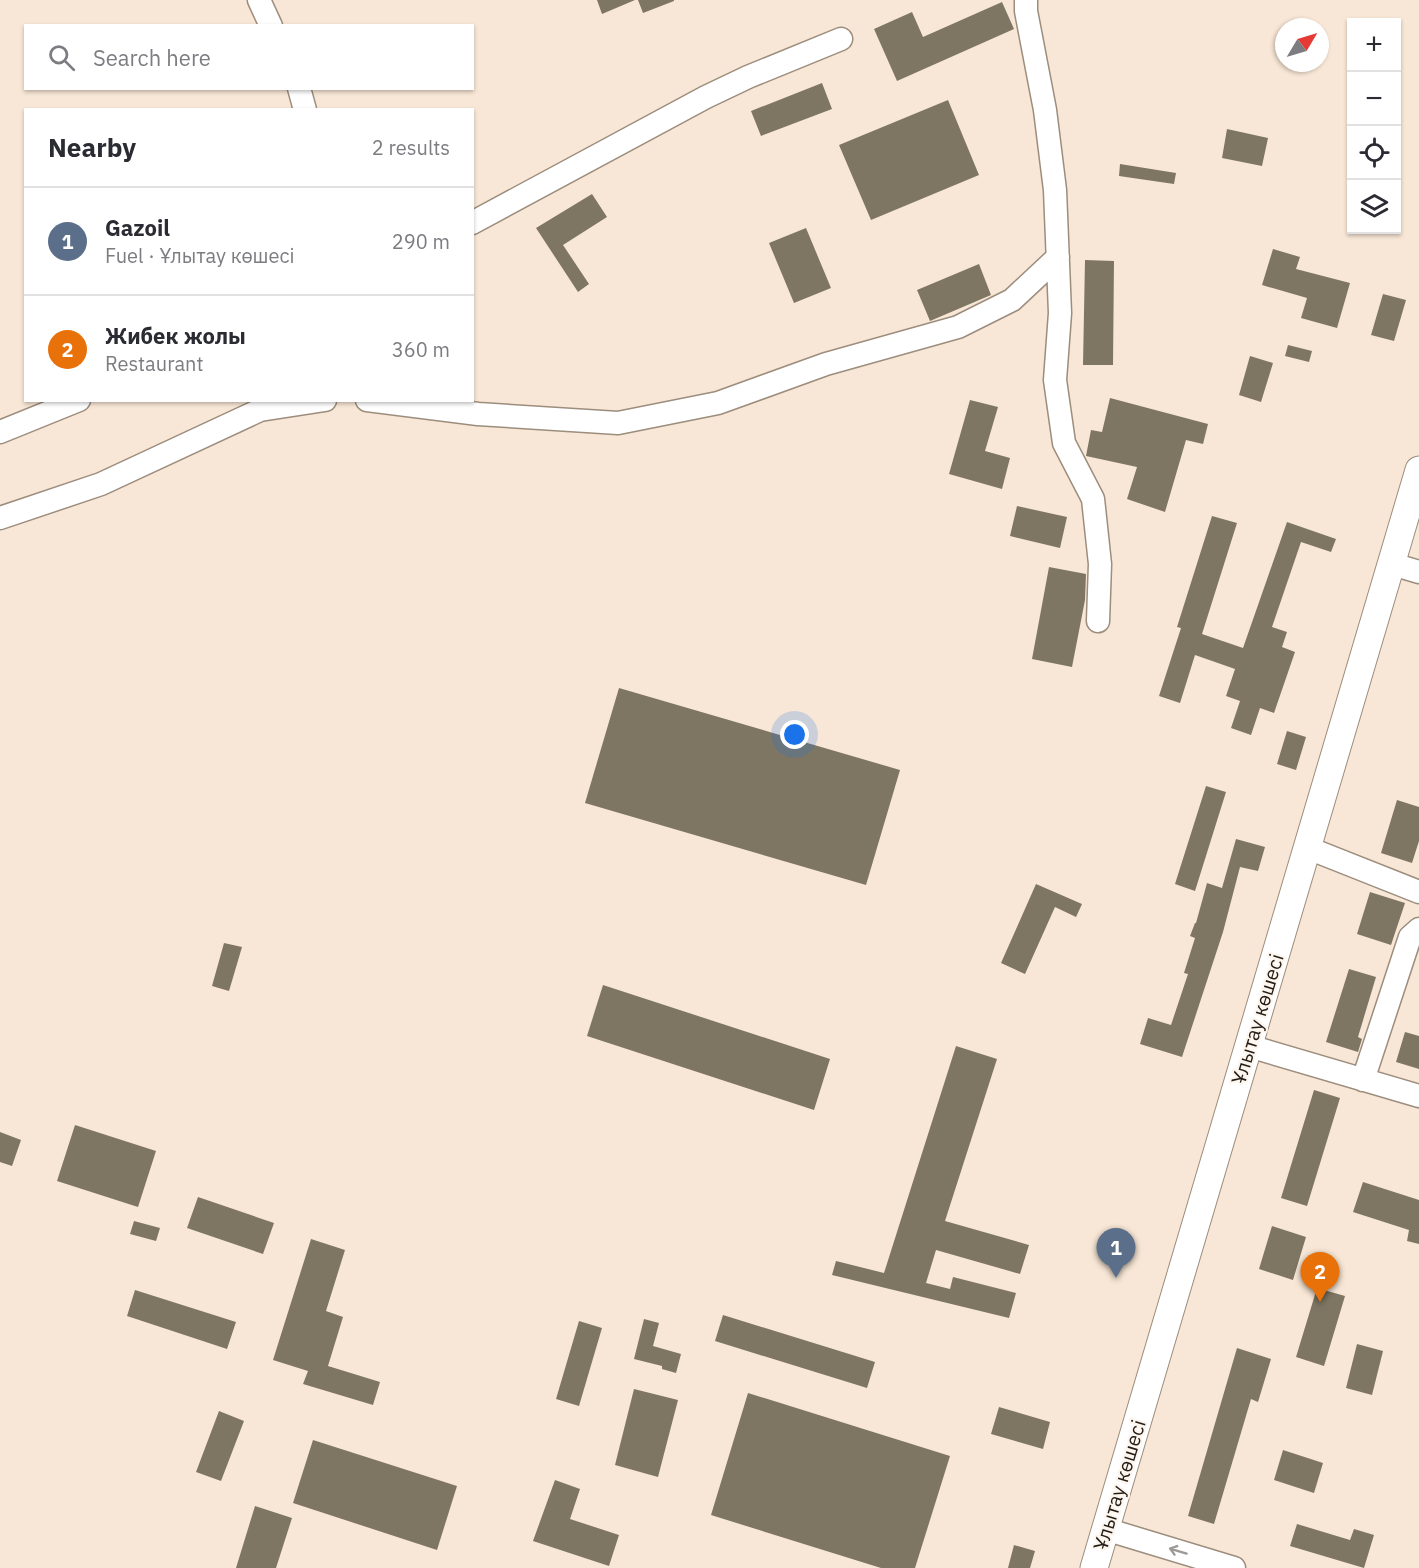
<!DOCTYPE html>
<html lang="en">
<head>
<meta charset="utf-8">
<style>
  :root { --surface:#fff; --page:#f2f2f3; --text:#2b2b33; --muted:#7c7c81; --line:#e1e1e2; --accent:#0b8043 }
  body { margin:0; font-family:"IBM Plex Sans",sans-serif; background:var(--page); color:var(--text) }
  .controls { position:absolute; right:18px; top:18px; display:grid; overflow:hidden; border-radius:0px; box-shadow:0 2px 4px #0004 }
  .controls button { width:54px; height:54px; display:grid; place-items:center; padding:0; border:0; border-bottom:2px solid var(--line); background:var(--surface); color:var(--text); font:30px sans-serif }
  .compass { position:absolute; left:1275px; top:18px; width:54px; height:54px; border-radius:50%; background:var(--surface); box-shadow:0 2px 4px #0004; rotate:52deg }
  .you { position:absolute; left:795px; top:735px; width:21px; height:21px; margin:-15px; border:4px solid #fff; border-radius:50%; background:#1a73e8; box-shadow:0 0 0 9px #1a73e833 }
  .badge { display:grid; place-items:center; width:39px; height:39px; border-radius:50%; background:var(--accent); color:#fff; font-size:20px; font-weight:700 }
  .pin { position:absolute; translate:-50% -50px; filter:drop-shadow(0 2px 3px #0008) }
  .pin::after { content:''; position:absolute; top:32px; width:21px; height:18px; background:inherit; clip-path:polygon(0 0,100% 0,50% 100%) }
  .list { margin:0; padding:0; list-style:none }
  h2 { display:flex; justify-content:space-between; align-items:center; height:78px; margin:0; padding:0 24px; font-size:26px }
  h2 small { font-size:20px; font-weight:400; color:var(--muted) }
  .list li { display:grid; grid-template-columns:39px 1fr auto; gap:18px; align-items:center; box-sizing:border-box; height:108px; padding:0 24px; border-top:2px solid var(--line) }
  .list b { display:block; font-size:22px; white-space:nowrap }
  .list p { margin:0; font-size:20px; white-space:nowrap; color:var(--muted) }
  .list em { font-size:20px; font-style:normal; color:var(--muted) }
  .icon { flex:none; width:33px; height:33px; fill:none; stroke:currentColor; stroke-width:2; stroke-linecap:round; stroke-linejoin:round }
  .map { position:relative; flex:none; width:1419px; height:1568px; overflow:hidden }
  .search { position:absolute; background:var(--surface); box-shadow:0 2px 4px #0004; left:24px; top:24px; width:450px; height:66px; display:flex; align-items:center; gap:15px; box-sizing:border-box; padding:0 21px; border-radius:0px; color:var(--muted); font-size:22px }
  .panel { position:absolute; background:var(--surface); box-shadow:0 2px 4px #0004; left:24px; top:108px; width:450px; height:294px; border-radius:0px }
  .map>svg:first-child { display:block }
  .building { fill:#7e7663 }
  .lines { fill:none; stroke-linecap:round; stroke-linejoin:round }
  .minor-casing { stroke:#9c8d7d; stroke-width:25 }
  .major-casing { stroke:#9c8d7d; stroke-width:29 }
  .minor { stroke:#fff; stroke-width:22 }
  .major { stroke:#fff; stroke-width:27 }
  .oneway { stroke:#9c9996 }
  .labels { text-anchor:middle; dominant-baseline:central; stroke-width:4.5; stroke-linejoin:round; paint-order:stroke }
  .street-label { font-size:20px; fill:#221c16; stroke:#fdf6ef }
</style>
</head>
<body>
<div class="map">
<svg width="1419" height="1568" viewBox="0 0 1419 1568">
  <rect width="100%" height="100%" fill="#f8e7d6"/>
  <path class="building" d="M597 0H635L602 14Z
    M638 0H674V1L643 13Z
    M1002 2 1014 29 897 81 874 29 912 12 923 37Z
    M822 83 832 109 761 136 751 111Z
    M948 100 979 175 871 220 839 145Z
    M1227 129 1268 138 1262 166 1222 158Z
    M1120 164 1176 173 1174 184 1119 176Z
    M592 194 607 217 563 245 589 284 578 292 536 228Z
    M806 228 831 288 794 303 769 243Z
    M1273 249 1300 257 1296 269 1350 283 1337 328 1301 318 1307 298 1262 285Z
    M1085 260 1114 261 1113 365H1083Z
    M979 264 991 295 930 321 917 290Z
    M1383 294 1406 300 1394 341 1371 335Z
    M1288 345 1312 351 1309 362 1285 356Z
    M1250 356 1273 363 1261 402 1239 395Z
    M1110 398 1208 424 1203 444 1186 440 1165 512 1127 499 1137 467 1086 456 1091 430 1102 432Z
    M970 400 998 407 985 451 1010 458 1002 489 949 474Z
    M1017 506 1067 517 1060 548 1010 536Z
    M1212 516 1237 523 1202 634 1243 648 1287 522 1336 539 1331 552 1301 542 1272 627 1287 632 1282 647 1295 652 1274 713 1260 708 1251 735 1231 728 1240 701 1226 696 1235 669 1195 655 1180 703 1159 696 1181 628 1177 627Z
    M1049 567 1086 574 1085 600 1072 667 1032 659Z
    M619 688 900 770 866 885 585 803Z
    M1287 731 1306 737 1296 770 1277 764Z
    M1206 786 1226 792 1195 891 1175 884Z
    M1397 800 1419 807V841L1412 863 1381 853Z
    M1236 839 1265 847 1258 871 1240 867 1223 932 1182 1057 1140 1044 1148 1018 1171 1025 1188 974 1184 973 1195 938 1190 936 1195 923H1196L1207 883 1222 888Z
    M1036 884 1082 904 1076 917 1055 907 1025 974 1001 963Z
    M1370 892 1405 903 1391 945 1357 934Z
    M224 943 242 947 229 991 212 986Z
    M1349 969 1376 977 1358 1037 1362 1039 1358 1052 1326 1042Z
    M603 985 830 1059 814 1110 587 1036Z
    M1405 1032 1419 1036V1069L1396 1062Z
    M956 1046 997 1059 945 1221 1029 1245 1020 1274 936 1250 926 1283 950 1289 953 1277 1016 1293 1009 1318 832 1275 836 1261 884 1273Z
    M1314 1090 1340 1098 1307 1206 1281 1198Z
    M75 1125 156 1151 138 1207 57 1181Z
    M0 1132 21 1140 12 1166 0 1162Z
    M1363 1182 1419 1200V1244L1407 1241 1409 1230 1353 1212Z
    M198 1197 274 1223 263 1254 187 1228Z
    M134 1221 160 1228 156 1241 130 1234Z
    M1272 1226 1306 1237 1293 1280 1259 1269Z
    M311 1239 345 1250 326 1311 343 1317 328 1366 380 1382 373 1405 303 1384 308 1371 273 1360Z
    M1317 1288 1345 1296 1324 1366 1296 1357Z
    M135 1290 236 1322 227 1349 127 1316Z
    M723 1315 875 1362 867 1388 715 1341Z
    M644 1319 659 1323 653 1346 681 1354 676 1373 662 1369V1366L634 1359Z
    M579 1321 602 1328 579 1406 556 1399Z
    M1357 1344 1383 1351 1372 1395 1346 1388Z
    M1237 1348 1271 1359 1258 1402 1251 1399 1214 1524 1188 1516Z
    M634 1389 678 1400 658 1477 615 1465Z
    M748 1393 950 1456 915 1568H881L711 1515Z
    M999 1407 1050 1422 1043 1449 991 1434Z
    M219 1411 244 1421 221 1481 196 1472Z
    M313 1440 457 1486 437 1550 293 1503Z
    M1283 1450 1323 1463 1314 1493 1274 1480Z
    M555 1480 580 1489 570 1519 619 1535 609 1566 533 1541Z
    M255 1506 292 1518 276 1568H236Z
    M1297 1524 1350 1540 1354 1529 1374 1535 1364 1568 1290 1546Z
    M1014 1545 1035 1551 1030 1568H1008Z"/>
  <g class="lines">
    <g class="minor-casing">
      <path id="minor" d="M259 0 271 26
        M1026 0V11L1045 110 1055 190 1060 313 1055 380 1064 443 1093 499 1100 564 1098 621
        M299 88 305 110
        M472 223 706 97 748 77 841 39
        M367 400 478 414 618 423 718 403 826 364 958 327 1012 300 1058 257
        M0 432 79 400
        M0 518 101 484 260 410 325 400
        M1392 564 1419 572
        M1308 848 1419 892
        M1249 1046 1419 1096
        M1363 1080 1410 937 1419 929
        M1105 1529 1234 1568"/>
    </g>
    <g class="major-casing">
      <path id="major" d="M1094 1568 1419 470"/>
    </g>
    <use href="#minor" class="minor"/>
    <use href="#major" class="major"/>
  </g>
  <defs><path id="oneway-shaft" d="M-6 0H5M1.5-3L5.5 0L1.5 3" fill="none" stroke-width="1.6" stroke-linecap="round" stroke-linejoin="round" transform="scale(1.5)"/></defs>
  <use class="oneway" href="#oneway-shaft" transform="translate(1178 1551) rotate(-163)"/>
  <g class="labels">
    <g class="street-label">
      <text transform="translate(1257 1019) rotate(-73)">Ұлытау көшесі</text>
      <text transform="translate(1119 1485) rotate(-73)">Ұлытау көшесі</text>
    </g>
  </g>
</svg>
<div class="controls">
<button>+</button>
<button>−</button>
<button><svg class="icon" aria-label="locate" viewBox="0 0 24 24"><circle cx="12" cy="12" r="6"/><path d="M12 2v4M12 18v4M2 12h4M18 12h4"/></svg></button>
<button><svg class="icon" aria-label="layers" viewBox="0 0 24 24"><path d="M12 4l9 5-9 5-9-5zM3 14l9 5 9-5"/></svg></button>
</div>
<svg class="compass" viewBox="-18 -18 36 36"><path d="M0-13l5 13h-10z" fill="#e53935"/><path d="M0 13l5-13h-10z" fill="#7c7c81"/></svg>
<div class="you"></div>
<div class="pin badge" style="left:1116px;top:1278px;background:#5c6f8a">1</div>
<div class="pin badge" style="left:1320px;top:1302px;background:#e8710a">2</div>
<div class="search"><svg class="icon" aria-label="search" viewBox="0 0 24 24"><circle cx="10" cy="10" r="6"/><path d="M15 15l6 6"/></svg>Search here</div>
<section class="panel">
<h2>Nearby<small>2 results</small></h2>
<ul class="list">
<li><span class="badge" style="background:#5c6f8a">1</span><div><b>Gazoil</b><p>Fuel · Ұлытау көшесі</p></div><em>290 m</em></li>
<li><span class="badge" style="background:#e8710a">2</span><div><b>Жибек жолы</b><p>Restaurant</p></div><em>360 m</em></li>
</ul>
</section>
</div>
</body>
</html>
